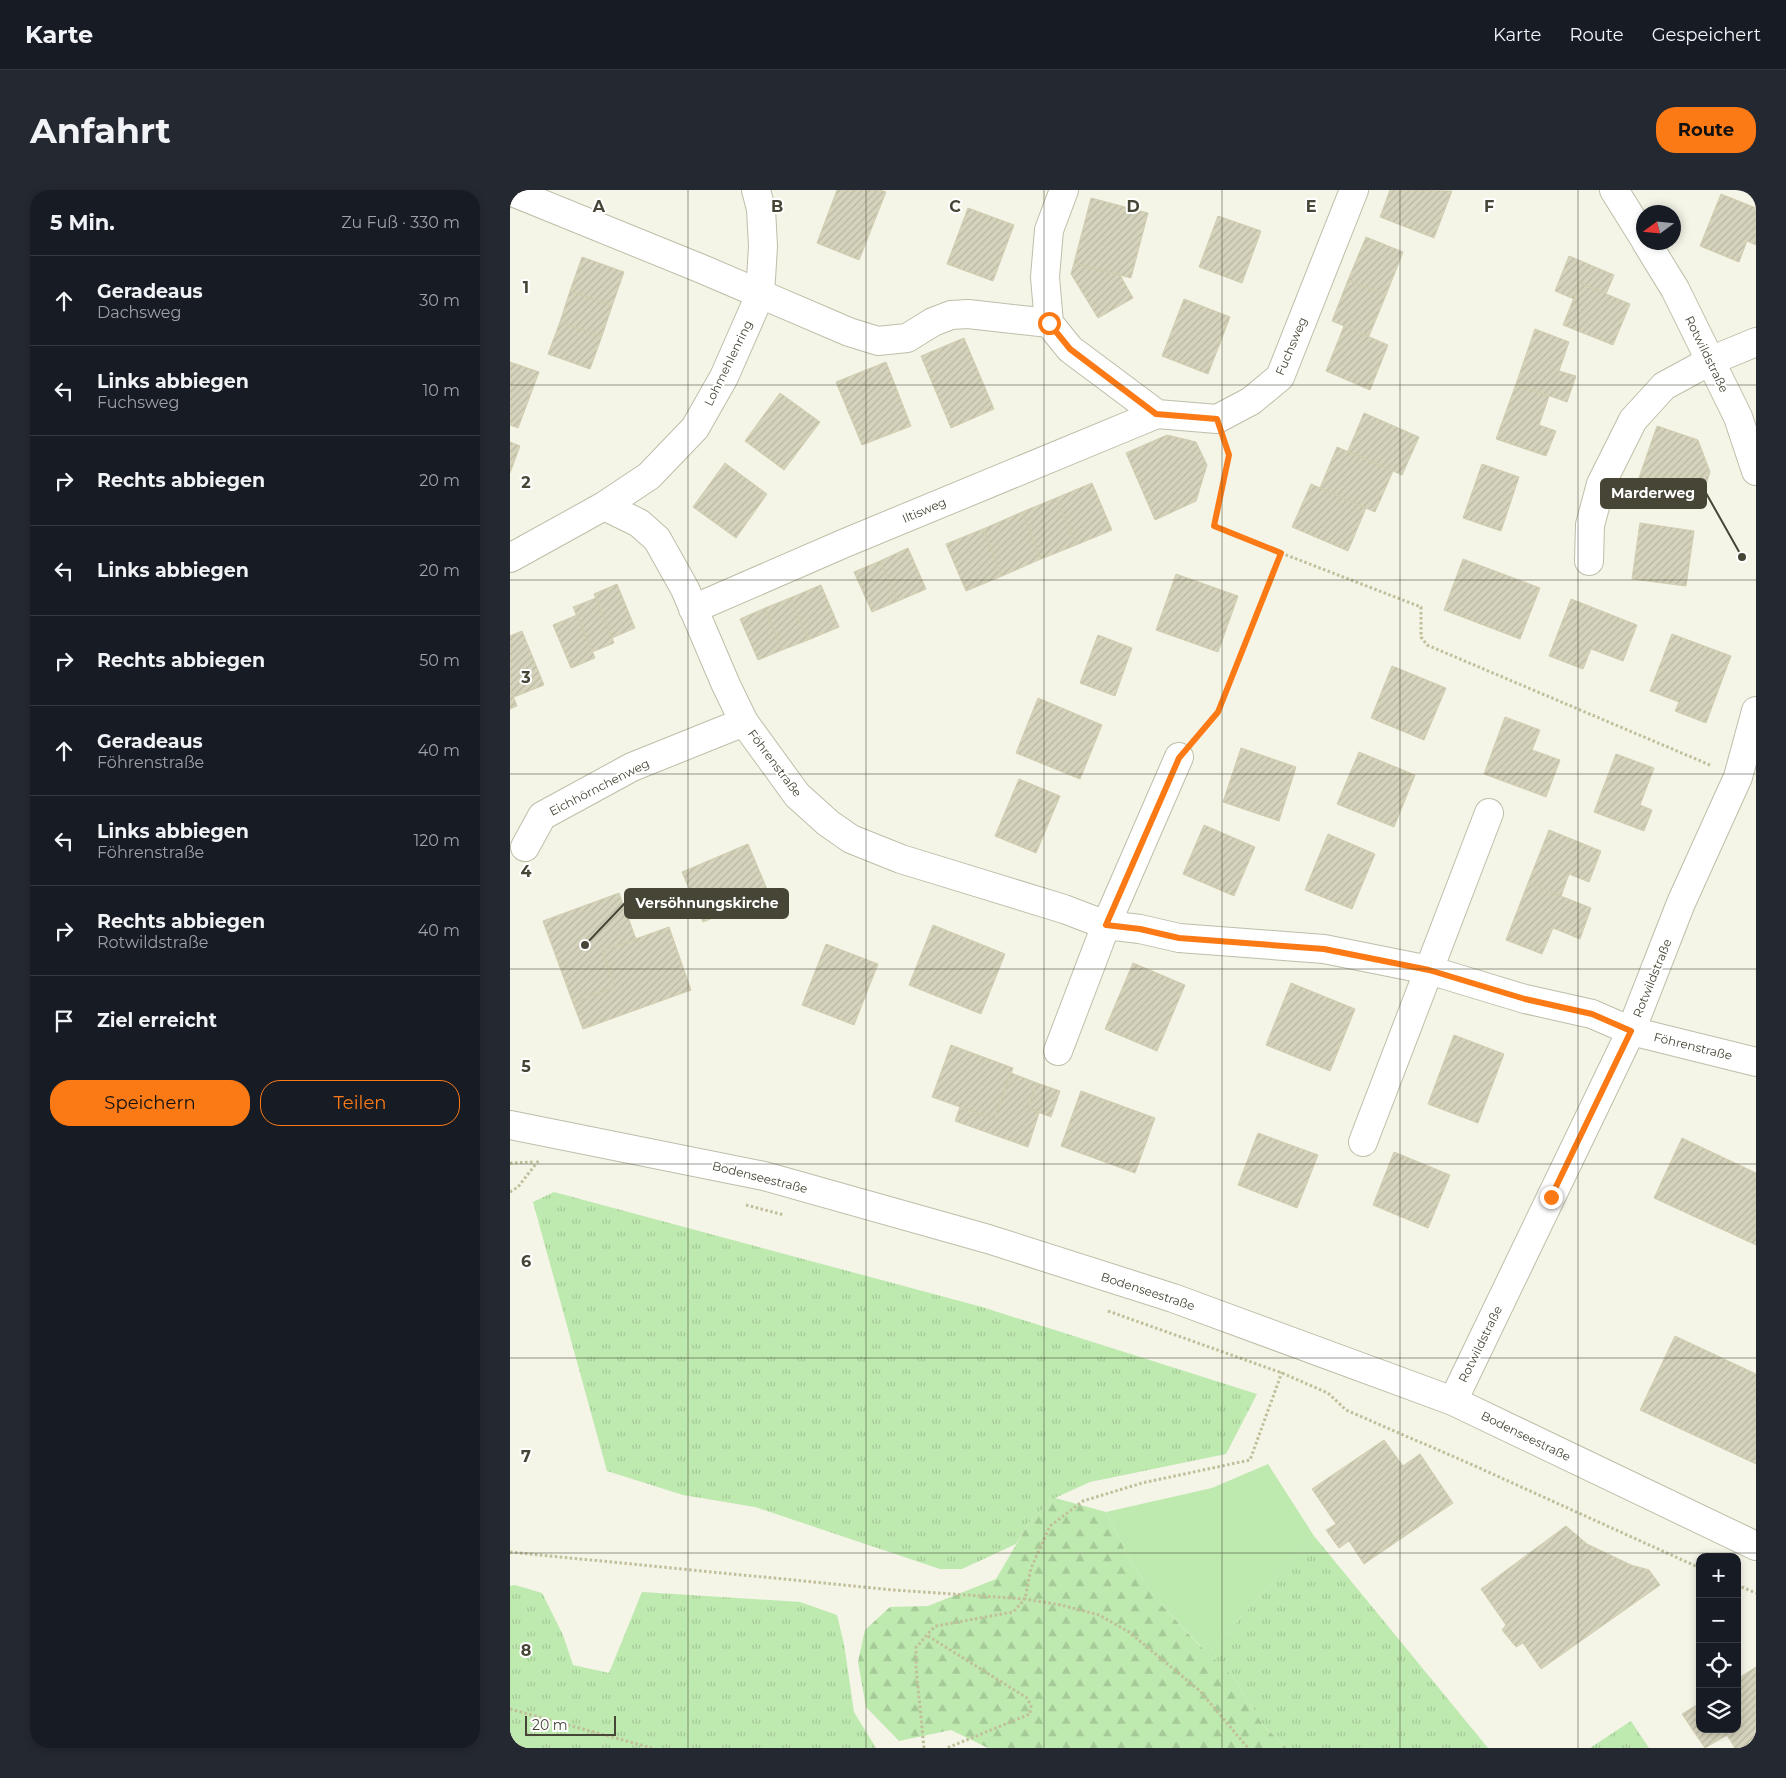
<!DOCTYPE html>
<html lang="de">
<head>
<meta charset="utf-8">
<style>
  :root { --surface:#171b24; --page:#242831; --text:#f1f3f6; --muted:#9ea1a6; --line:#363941; --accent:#fc7a15 }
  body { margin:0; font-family:Montserrat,sans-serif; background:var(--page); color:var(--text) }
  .controls { position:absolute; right:15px; bottom:15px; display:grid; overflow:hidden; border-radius:10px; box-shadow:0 2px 8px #0003 }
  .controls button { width:45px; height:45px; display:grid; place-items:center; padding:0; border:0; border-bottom:1px solid var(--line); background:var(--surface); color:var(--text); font:25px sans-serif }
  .compass { position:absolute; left:1126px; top:15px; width:45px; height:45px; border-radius:50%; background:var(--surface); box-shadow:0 2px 8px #0003; rotate:255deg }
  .scale { position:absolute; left:15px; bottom:12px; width:91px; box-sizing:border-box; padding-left:5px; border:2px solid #474536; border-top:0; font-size:14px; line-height:18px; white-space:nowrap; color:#474536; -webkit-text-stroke:4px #fff; paint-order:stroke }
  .stop { position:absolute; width:15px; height:15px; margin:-11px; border:4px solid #fc7a15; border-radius:50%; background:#fff }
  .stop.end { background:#fc7a15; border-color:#fff; box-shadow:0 1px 5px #0008 }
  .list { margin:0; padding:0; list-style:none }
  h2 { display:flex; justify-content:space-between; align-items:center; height:65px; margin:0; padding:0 20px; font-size:21px }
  h2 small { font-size:16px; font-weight:400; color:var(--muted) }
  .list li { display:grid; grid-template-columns:32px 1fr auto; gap:15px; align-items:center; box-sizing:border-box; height:90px; padding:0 20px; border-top:1px solid var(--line) }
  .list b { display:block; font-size:19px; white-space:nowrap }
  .list p { margin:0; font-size:16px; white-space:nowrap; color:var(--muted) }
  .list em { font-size:16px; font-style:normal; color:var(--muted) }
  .actions { display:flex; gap:10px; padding:15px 20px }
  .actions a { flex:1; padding:11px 0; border:1px solid var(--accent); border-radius:20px; text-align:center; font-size:18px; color:var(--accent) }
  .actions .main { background:var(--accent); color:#111 }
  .icon { flex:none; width:28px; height:28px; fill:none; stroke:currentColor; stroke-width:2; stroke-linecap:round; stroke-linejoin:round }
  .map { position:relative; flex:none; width:1246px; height:1558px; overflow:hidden; border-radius:20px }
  header { display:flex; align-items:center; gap:30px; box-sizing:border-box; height:70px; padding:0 25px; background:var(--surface); border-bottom:1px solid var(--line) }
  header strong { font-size:24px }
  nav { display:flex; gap:28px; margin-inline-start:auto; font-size:18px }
  .intro { display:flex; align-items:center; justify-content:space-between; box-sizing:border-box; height:120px; padding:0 30px }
  h1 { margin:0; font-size:35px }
  .button { padding:12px 22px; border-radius:20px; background:var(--accent); color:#111; font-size:18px; font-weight:700 }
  main { display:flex; gap:30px; padding:0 30px }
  aside { flex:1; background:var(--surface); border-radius:20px; box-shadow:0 2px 8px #0003 }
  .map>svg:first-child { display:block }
  .grass { fill:url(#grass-tufts) }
  .forest { fill:url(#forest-firs) }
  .park { fill:#bee9af }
  .building { fill:url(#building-hatch); stroke:#d0cdaf }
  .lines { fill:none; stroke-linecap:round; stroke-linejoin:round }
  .minor-casing { stroke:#bfbea9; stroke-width:30 }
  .path { stroke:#c1bf9a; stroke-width:3; stroke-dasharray:2.5 2.5; stroke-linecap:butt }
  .minor { stroke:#fff; stroke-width:28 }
  .route { stroke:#fc7a15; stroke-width:6 }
  .grid { fill:none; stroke:#474536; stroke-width:1; stroke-opacity:0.55 }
  .labels { text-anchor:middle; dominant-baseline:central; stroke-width:4; stroke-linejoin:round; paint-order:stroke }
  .street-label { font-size:12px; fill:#474536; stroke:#fff }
  .grid-label { font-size:16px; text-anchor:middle; font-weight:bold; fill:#474536; stroke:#fff; stroke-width:4; stroke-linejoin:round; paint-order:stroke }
  .leader { fill:none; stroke:#474536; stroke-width:2 }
  .callout-dot { fill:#474536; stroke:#fff; stroke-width:2 }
  .callout { fill:#474536; stroke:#474536; stroke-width:2 }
  .callout-label { font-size:14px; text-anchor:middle; font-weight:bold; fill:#fff }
</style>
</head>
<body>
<header>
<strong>Karte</strong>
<nav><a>Karte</a><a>Route</a><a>Gespeichert</a></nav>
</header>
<div class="intro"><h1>Anfahrt</h1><a class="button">Route</a></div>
<main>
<aside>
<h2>5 Min.<small>Zu Fuß · 330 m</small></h2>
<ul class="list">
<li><svg class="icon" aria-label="ahead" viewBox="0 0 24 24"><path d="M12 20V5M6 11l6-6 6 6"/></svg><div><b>Geradeaus</b><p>Dachsweg</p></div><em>30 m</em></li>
<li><svg class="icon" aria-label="left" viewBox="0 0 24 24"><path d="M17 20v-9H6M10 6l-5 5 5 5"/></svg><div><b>Links abbiegen</b><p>Fuchsweg</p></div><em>10 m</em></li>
<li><svg class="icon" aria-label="right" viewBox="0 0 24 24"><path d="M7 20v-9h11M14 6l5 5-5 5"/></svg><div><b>Rechts abbiegen</b></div><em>20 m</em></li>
<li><svg class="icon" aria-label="left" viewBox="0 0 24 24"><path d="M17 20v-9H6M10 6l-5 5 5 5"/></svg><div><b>Links abbiegen</b></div><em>20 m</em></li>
<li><svg class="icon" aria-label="right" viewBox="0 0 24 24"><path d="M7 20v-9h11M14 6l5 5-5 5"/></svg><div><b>Rechts abbiegen</b></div><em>50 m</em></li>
<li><svg class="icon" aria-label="ahead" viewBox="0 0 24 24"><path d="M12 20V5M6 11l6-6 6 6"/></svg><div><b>Geradeaus</b><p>Föhrenstraße</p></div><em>40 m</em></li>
<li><svg class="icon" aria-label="left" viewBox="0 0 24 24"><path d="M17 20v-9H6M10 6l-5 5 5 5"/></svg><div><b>Links abbiegen</b><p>Föhrenstraße</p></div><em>120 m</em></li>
<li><svg class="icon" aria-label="right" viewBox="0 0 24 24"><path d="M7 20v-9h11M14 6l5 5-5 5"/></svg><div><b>Rechts abbiegen</b><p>Rotwildstraße</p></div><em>40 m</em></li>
<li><svg class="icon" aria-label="arrive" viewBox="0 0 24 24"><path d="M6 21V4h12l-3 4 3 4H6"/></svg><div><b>Ziel erreicht</b></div></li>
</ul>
<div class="actions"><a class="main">Speichern</a><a>Teilen</a></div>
</aside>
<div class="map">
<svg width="1246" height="1558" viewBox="0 0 1246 1558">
  <defs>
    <pattern id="grass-tufts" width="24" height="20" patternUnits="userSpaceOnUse" patternTransform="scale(1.25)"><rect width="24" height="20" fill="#bee9af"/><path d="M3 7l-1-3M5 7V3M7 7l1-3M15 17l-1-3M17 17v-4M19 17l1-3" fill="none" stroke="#a5c997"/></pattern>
    <pattern id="forest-firs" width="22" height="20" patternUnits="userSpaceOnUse" patternTransform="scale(1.25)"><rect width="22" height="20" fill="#bee9af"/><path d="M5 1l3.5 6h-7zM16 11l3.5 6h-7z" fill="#a5c997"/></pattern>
    <pattern id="building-hatch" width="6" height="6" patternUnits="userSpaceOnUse" patternTransform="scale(1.25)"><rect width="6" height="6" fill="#d6d3bc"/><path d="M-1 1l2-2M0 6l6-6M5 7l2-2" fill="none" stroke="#b9b6a2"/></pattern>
  </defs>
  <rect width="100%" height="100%" fill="#f4f4e7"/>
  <path class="grass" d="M44 1002 472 1117 747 1204 716 1264 580 1292 545 1308 520 1331 506 1354 452 1379H430L245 1317 173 1305 97 1281 23 1012Z
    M804 1346 978 1558H777L753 1535 724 1488 698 1464Z
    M5 1395 32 1403 53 1445 63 1475 99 1483 132 1402 290 1412 327 1425 334 1454 344 1522 366 1558H0V1396Z
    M1121 1531 1139 1558H1080Z"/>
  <path class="forest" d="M545 1308 596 1322 621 1372 647 1410 689 1455 724 1488 753 1535 777 1558H478L441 1540 389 1551 356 1517 348 1472 355 1440 380 1417 418 1416 486 1389 520 1331Z"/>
  <path class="park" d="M758 1274 804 1346 698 1464 647 1410 621 1372 596 1322 702 1298Z"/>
  <path class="building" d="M327 0H370L376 2 349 70 307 53Z
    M880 0 942 1 924 48 870 27Z
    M1211 4 1246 18V55L1237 51 1229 72 1190 56Z
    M581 8 638 23 621 88 564 73Z
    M458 18 504 35 483 91 437 74Z
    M708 26 751 41 732 93 689 77Z
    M856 47 893 62 876 105 838 90Z
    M1059 66 1104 85 1096 104 1070 93 1064 109 1045 101Z
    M72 67 114 82 102 116 60 101Z
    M564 73 610 85 623 108 588 128 561 84Z
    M838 90 876 105 859 146 822 131Z
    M1070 93 1120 114 1103 155 1053 135Z
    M60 101 102 116 92 146 50 132Z
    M674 109 720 127 698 184 652 166Z
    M50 132 92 146 80 179 38 164Z
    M834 136 878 155 860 200 816 181Z
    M1025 139 1059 152 1049 181 1066 186 1057 212 1006 194Z
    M454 148 484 219 441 238 411 166Z
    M0 172 29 182 8 238 0 235Z
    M376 172 401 236 352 255 326 192Z
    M1006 194 1039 206 1029 235 1046 241 1036 266 986 249Z
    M270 203 310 232 274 280 235 251Z
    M854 223 909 247 892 285 838 261Z
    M1147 236 1188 250 1200 282 1190 313 1153 300 1148 313 1123 305Z
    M657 245 686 252 697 275 686 311 645 330 616 263Z
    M0 252 10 256 0 283Z
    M827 257 883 281 865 322 810 298Z
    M215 273 257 304 226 348 183 317Z
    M972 274 1009 287 991 341 953 328Z
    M582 293 602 340 566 355 546 308Z
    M801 294 856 318 838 361 782 337Z
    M546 308 566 355 531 369 512 322Z
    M512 322 531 369 492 386 473 339Z
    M1130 333 1184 341 1176 396 1122 389Z
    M473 339 492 386 456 401 436 354Z
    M398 358 416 399 388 411 370 371Z
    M953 369 1030 398 1010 449 934 420Z
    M370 371 388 411 362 422 344 382Z
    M666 384 728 406 708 462 646 440Z
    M107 394 125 438 102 448 84 404Z
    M311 395 329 437 298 450 280 408Z
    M86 408 104 453 82 462 63 417Z
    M280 408 298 450 272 460 255 418Z
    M1061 409 1127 435 1113 471 1081 459 1073 479 1039 466Z
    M255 418 272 460 248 470 230 429Z
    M67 425 85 468 61 478 43 435Z
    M12 441 34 495 4 507 0 498V446Z
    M1162 444 1221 466 1196 533 1165 521 1169 512 1140 501Z
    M588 445 622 458 605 506 570 493Z
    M882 476 936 498 914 550 861 528Z
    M0 498 7 516 0 519Z
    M528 508 592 535 570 589 506 563Z
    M995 527 1030 540 1022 560 1050 570 1036 607 974 584Z
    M731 558 786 577 769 631 713 612Z
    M849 562 905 585 884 637 827 614Z
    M1106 564 1144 578 1130 615 1142 620 1134 641 1084 622Z
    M509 589 550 606 526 663 485 646Z
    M694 635 745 657 724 706 673 684Z
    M1039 640 1091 661 1079 692 1059 684 1051 706 1018 693Z
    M818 644 865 664 842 719 795 700Z
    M238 654 259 704 193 732 172 682Z
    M1018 693 1081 718 1070 749 1043 738 1032 764 996 750Z
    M109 703 126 749 92 761 105 797 63 813 33 731Z
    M423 735 495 764 471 824 399 795Z
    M159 737 181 800 73 839 63 813 105 797 92 761Z
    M316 754 368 774 344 835 292 815Z
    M623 773 675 795 647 861 595 839Z
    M781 793 845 819 820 881 756 855Z
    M944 845 994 864 968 933 918 914Z
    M441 855 503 878 484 929 422 907Z
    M501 883 527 893 518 918 529 923 518 957 445 931 450 917 484 929Z
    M527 893 550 901 541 927 518 918Z
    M571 901 645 928 625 983 551 956Z
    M748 943 808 965 787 1018 728 995Z
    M1172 948 1246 983V1055L1144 1008Z
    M884 962 940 985 918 1038 863 1015Z
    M1165 1146 1246 1184V1274L1130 1220Z
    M874 1250 893 1276 910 1264 943 1313 854 1374 839 1351 829 1358 816 1340 826 1334 802 1299Z
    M1056 1336 1077 1354 1121 1375 1139 1380 1150 1395 1031 1479 1013 1453 1006 1457 992 1440 996 1435 971 1399Z
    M1246 1477V1558H1225L1217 1545 1195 1558 1172 1524 1190 1513V1539H1227V1489Z"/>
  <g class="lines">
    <g class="minor-casing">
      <path id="minor" d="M554 0 539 40 535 87 539 133 560 159 647 224
        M1104 0 1134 48
        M0 1 192 79 339 142 368 151 397 148 423 132 441 125 458 124 539 133
        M1136 52 1165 99 1228 227 1246 281
        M94 316 129 333 147 349 175 399 216 495 234 532 287 605 318 633 341 649 391 669 554 719 596 735 630 739 669 748 814 759 919 780 1015 809 1082 824 1121 841 1246 872
        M0 368 94 316 139 286 185 238 214 187 250 105 253 56 251 19 246 0
        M1079 371 1080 335 1091 294 1123 230 1154 196 1200 171 1246 152
        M183 419 335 353 647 224 707 229 741 211 770 187 844 0
        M15 657 32 626 122 577 234 532
        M548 861 596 735 669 567
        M0 935 254 986 478 1049 663 1108 943 1211 1246 1356
        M853 952 979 623
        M943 1211 1121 841 1171 713 1228 587 1246 521"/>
    </g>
    <path class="path" d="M771 363 911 417V447L917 455 1200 575
      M687 547 708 522 771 363 703 336 719 265 716 256
      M0 973 24 972
      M0 1002 8 997 29 970
      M236 1015 274 1025
      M598 1121 772 1183 818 1203 836 1220 965 1276 1190 1378
      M0 1362 384 1400 515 1409 521 1378 540 1336 573 1311 632 1293 740 1270 772 1182
      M1227 1395 1246 1403
      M418 1446 517 1508 521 1516 520 1524 437 1558
      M0 1519 142 1558
      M414 1558 406 1477V1457C414 1450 418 1442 426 1436L503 1422 515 1409 551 1415 589 1425 619 1442 690 1501 738 1558"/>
    <use href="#minor" class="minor"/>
  </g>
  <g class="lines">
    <path class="route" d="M539 133 560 159 646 224 707 229 719 265 704 336 771 363 708 522 669 568 596 735 630 739 669 748 814 759 919 780 1015 809 1082 824 1121 841 1041 1007"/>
  </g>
  <path class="grid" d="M178 0V1558M356 0V1558M534 0V1558M712 0V1558M890 0V1558M1068 0V1558M0 195H1246M0 390H1246M0 584H1246M0 779H1246M0 974H1246M0 1168H1246M0 1363H1246"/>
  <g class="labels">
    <g class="street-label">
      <text transform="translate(781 156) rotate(-67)">Fuchsweg</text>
      <text transform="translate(1197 164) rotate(64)">Rotwildstraße</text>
      <text transform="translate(218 173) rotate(-64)">Lohmehlenring</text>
      <text transform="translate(414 320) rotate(-23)">Iltisweg</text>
      <text transform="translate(265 573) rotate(53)">Föhrenstraße</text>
      <text transform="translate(89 597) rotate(-27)">Eichhörnchenweg</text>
      <text transform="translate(1142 788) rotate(-68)">Rotwildstraße</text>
      <text transform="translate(1183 856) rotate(14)">Föhrenstraße</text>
      <text transform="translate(250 987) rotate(14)">Bodenseestraße</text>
      <text transform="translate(638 1101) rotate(18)">Bodenseestraße</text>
      <text transform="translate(970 1154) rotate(-64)">Rotwildstraße</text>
      <text transform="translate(1016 1246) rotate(26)">Bodenseestraße</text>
    </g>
  </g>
  <g class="grid-label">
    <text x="89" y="22">A</text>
    <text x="267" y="22">B</text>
    <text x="445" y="22">C</text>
    <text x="623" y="22">D</text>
    <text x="801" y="22">E</text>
    <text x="979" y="22">F</text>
    <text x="16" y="103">1</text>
    <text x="16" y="298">2</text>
    <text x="16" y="493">3</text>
    <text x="16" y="687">4</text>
    <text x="16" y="882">5</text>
    <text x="16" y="1077">6</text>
    <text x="16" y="1272">7</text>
    <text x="16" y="1466">8</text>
  </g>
  <path class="leader" d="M1232 367L1196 303M75 755L115 713"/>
  <g class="callout-dot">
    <circle cx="1232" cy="367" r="5"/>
    <circle cx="75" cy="755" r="5"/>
  </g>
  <g class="callout">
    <rect x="1091" y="289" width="105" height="29" rx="5"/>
    <rect x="115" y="699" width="163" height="29" rx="5"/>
  </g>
  <g class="callout-label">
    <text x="1143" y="308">Marderweg</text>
    <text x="197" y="718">Versöhnungskirche</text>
  </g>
</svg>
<div class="controls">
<button>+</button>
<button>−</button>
<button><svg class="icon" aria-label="locate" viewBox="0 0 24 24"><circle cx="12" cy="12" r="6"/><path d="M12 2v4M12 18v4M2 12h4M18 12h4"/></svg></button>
<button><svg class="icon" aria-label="layers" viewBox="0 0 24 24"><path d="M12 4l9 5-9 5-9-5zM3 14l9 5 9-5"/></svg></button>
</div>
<svg class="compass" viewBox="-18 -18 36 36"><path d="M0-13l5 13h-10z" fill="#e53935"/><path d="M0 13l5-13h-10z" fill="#9ea1a6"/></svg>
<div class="scale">20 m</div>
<div class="stop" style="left:539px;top:133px"></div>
<div class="stop end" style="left:1041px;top:1007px"></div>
</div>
</main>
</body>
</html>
